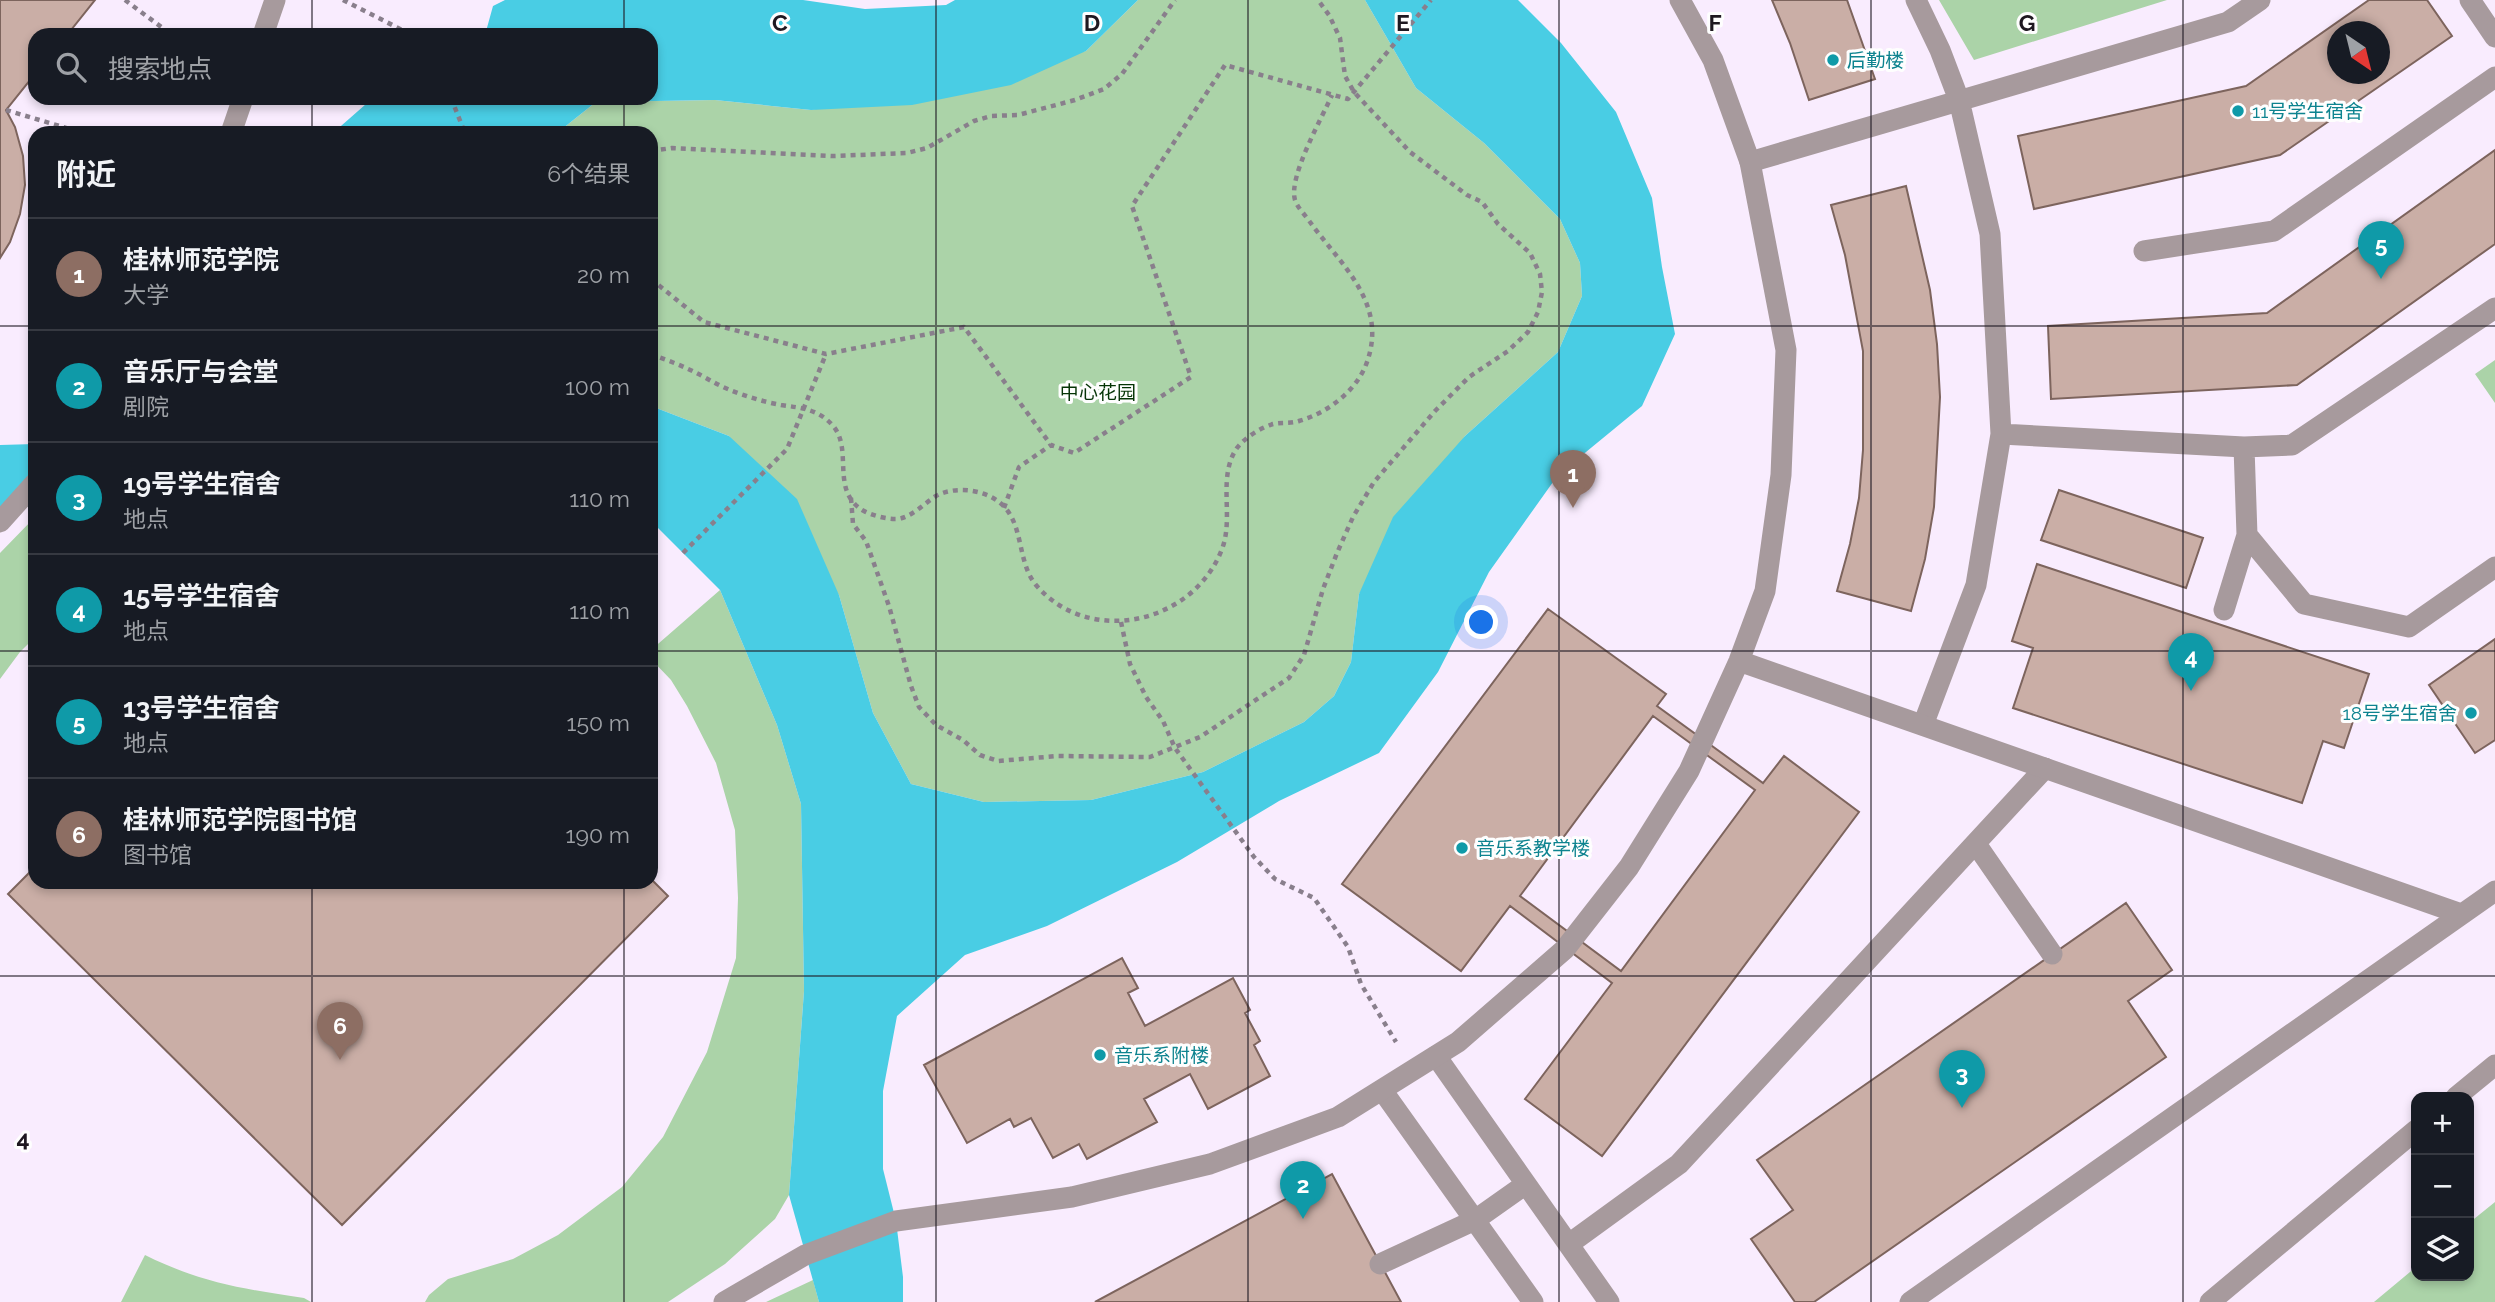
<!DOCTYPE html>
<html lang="zh">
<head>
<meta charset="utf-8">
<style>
  :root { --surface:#171b24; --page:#242831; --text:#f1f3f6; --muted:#9ea1a6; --line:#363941; --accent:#b9aa9b }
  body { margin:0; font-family:Raleway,"Noto Sans SC",sans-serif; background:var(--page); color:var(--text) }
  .controls { position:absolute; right:21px; bottom:21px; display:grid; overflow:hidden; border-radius:14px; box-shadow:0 4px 10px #0003 }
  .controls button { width:63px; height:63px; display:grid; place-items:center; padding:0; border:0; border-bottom:2px solid var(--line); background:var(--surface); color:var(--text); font:35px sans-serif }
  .compass { position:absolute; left:2327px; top:21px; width:63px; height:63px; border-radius:50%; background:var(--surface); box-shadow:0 4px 10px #0003; rotate:145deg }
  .you { position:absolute; left:1482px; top:623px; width:24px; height:24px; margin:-18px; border:5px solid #fff; border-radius:50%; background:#1a73e8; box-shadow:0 0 0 10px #1a73e833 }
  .badge { display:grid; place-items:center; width:46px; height:46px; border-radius:50%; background:var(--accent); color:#fff; font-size:23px; font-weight:700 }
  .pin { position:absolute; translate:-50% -58px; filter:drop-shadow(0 2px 4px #0008) }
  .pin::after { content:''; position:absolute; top:37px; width:24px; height:21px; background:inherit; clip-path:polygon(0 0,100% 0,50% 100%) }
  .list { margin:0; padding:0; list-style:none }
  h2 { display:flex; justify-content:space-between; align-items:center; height:91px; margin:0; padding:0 28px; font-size:30px }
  h2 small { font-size:23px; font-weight:400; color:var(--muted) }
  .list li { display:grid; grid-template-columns:46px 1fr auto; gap:21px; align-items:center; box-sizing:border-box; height:112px; padding:0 28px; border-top:2px solid var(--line) }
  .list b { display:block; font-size:26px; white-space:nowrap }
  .list p { margin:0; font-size:23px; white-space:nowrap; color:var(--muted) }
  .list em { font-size:23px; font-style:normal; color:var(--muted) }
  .icon { flex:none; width:38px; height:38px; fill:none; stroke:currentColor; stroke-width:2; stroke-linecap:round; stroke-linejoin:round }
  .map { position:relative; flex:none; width:2495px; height:1302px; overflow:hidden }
  .search { position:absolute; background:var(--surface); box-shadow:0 4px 10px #0003; left:28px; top:28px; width:630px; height:77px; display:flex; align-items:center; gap:18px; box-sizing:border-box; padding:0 24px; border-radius:21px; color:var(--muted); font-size:26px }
  .panel { position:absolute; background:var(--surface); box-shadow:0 4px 10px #0003; left:28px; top:126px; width:630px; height:763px; border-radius:21px }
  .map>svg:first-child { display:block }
  .green { fill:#abd3a8 }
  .water { fill:#49cde4 }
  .building { fill:#caaea6; stroke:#7d645d; stroke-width:2; fill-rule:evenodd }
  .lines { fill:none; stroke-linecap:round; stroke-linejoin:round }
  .path { stroke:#897f8c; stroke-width:4.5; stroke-dasharray:5 5; stroke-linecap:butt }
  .lane { stroke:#a79a9d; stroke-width:21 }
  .street { stroke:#a79a9d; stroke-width:21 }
  .grid { fill:none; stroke:#1e1820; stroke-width:2; stroke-opacity:0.55 }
  .culture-dot { fill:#0f9aa8; stroke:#fefefe; stroke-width:2.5 }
  .labels { text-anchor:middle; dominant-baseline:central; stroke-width:6; stroke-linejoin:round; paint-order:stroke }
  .culture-label { font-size:19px; fill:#0d838f; stroke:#fefefe; text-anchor:start }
  .park-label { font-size:19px; fill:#053406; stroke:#fefefe }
  .grid-label { font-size:23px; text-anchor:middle; font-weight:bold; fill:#1e1820; stroke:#fefefe; stroke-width:6; stroke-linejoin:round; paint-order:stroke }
</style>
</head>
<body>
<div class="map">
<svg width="2495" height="1302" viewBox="0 0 2495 1302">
  <rect width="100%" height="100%" fill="#f9ecfe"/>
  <path class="green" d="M1138 0H1365L1416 88 1484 143 1560 219 1580 263 1582 296 1558 352 1465 436 1359 594 1351 662 1334 696 1304 722 1203 772 1091 800 984 802 911 784 873 713 839 595 729 436 651 406V133H557L596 102 715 100 811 110 1086 51Z
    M1939 0H2167L1974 60Z
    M2495 360V403L2475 374Z
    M35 517V637L20 652 0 679V553Z
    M720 590 777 725 801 804 804 991 789 1195 775 1219 725 1264 668 1302H425L429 1295 448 1279 513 1259 558 1235 622 1187 663 1137 707 1052 736 958 738 898 735 830 716 763 687 706 671 680 651 659V650Z
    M2495 1202V1302H2374L2416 1267V1276H2469V1223Z
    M145 1255C201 1283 244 1289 304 1298L311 1302H121Z
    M813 1280 819 1302H766Z"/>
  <path class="water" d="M505 0H803L865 9 946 5 955 0H1138L1086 51 1011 85 912 105 811 110 715 100 596 102 557 133H333L366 104 388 98H651V35H485L493 6Z
    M1365 0H1518L1561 43 1616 112 1652 198 1662 267 1675 334 1642 406 1558 475 1489 572 1438 672 1379 753 1279 801 1177 862 1047 926 965 955 897 1016 883 1091V1169L896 1221 903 1277V1302H819L789 1195 804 991 801 804 777 725 720 590 651 521V406L729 436 797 499 839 595 873 713 911 784 984 802 1091 800 1203 772 1304 722 1334 696 1351 662 1359 594 1393 517 1465 436 1558 352 1582 296 1580 263 1560 219 1484 143 1416 88Z
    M35 444V506L0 509V445Z"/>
  <path class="building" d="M0 0H95L67 35H35V74L6 110 15 127 23 156 25 185 20 214 10 242 0 258Z
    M1772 0H1847L1875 79 1809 100 1790 43Z
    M2369 0H2427L2452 36 2280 155 2034 209 2018 136 2246 86ZM2338 32H2380V74H2338Z
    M2495 150V244L2297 385 2051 399 2048 326 2267 313Z
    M1906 186 1930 290 1937 344 1940 397 1934 507 1925 559 1911 611 1837 591 1850 544 1859 498 1863 450V351L1845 255 1831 205Z
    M2059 490 2203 538 2186 588 2041 540Z
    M2037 564 2369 674 2344 748 2323 741 2302 803 2013 708 2033 648 2012 641Z
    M1548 609 1666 694 1657 706 1763 783 1784 756 1859 812 1602 1156 1525 1099 1612 983 1510 906 1461 971 1342 884ZM1653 716 1755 790 1621 971 1520 896Z
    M2495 639V740L2475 753 2429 685Z
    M35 867V882H651V879L668 896 342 1225 8 894Z
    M2126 903 2172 970 2128 1001 2166 1057 1814 1302H1795L1751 1239 1793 1210 1757 1160Z
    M1122 958 1138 988 1128 993 1145 1026 1233 978 1250 1010 1245 1013 1260 1041 1254 1045 1270 1076 1208 1109 1190 1074 1144 1099 1157 1122 1087 1159 1079 1144 1053 1158 1031 1118 1014 1127 1010 1119 967 1143 924 1065Z
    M1332 1174 1401 1302H1095Z"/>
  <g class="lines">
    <path class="path" d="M125 0 172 35
      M343 0 412 35
      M451 98 465 133
      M6 110 83 133
      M651 151 672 148 833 156 907 153 927 148 974 121 991 116 1018 115 1075 100 1104 89 1122 74 1175 0
      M651 279 704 322 826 354 964 327 1051 445 1074 453 1191 377 1132 206 1225 65 1348 99 1431 0
      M651 354C663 359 676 363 688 369 702 375 715 384 730 390 745 396 764 402 781 405 802 408 819 409 834 427 853 451 830 492 864 511 873 516 893 521 902 518 915 514 925 503 936 496 954 486 983 489 999 502 1025 522 1016 561 1036 585 1090 648 1194 623 1222 549 1234 518 1218 480 1235 451 1242 439 1260 428 1273 424 1281 422 1290 424 1299 421 1327 413 1357 391 1367 362 1388 303 1341 265 1310 222 1306 216 1297 207 1295 200 1288 177 1322 118 1332 95
      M851 498 853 524 866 541 889 606 911 686 919 707 936 725 963 740 980 755 998 761 1058 756 1150 757 1200 737 1289 678 1304 655 1323 589 1337 553 1353 517 1374 482 1435 411 1469 377 1508 351 1528 332 1538 312 1542 292 1540 274 1530 253 1498 224 1482 202 1467 195 1410 152 1354 92 1345 76 1340 38 1329 15 1318 0
      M1004 508 1019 467 1051 445
      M683 553 787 449 826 354
      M1121 622 1130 664 1146 697 1163 721 1175 748 1254 857 1275 879 1314 898 1348 947 1361 984 1396 1042"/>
    <path class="lane" d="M1916 0 1940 50 1959 100 1990 234 2001 434 1976 585 1923 725
      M2470 0 2495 37
      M1750 162 2228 22 2260 0
      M2144 251 2274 231 2495 77
      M2001 434 2244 447 2292 445 2495 308
      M2244 447 2247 535 2304 604 2409 627 2495 567
      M2224 610 2247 535
      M1976 844 2052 954
      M1436 1056 1609 1302
      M1382 1090 1533 1302
      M1569 1244 1679 1164 2045 768
      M1380 1264 1475 1220 1526 1184"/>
    <path class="street" d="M263 35 275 0
      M231 133 243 98
      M0 522 35 483
      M1739 661 2461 914
      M2456 1097 2495 1065
      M724 1302 805 1255 896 1221 1072 1197 1210 1164 1338 1117 1458 1042 1565 949 1629 867 1689 771 1739 661 1765 591 1781 475 1786 350 1750 162 1713 60 1680 0
      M1910 1302 2495 891
      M2210 1302 2416 1130"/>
  </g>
  <path class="grid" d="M312 0V35M624 0V35M936 0V1302M1248 0V1302M1559 0V1302M1871 0V1302M2183 0V1302M312 98V133M624 98V133M0 326H35M651 326H2495M0 651H35M651 651H2495M312 882V1302M624 882V1302M0 976H2495"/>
  <g class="culture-dot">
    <circle cx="1833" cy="60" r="7"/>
    <circle cx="2238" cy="111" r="7"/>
    <circle cx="2471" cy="713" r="7"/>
    <circle cx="1462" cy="848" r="7"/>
    <circle cx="1100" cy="1055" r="7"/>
  </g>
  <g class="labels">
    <g class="culture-label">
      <text x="1847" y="60">后勤楼</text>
      <text x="2252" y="111">11号学生宿舍</text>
      <text x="2457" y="713" text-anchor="end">18号学生宿舍</text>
      <text x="1476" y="848">音乐系教学楼</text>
      <text x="1114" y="1055">音乐系附楼</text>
    </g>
    <g class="park-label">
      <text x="1098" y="392">中心花园</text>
    </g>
  </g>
  <g class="grid-label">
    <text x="780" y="31">C</text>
    <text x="1092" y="31">D</text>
    <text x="1403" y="31">E</text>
    <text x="1715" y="31">F</text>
    <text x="2027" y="31">G</text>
    <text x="23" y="1147">4</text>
  </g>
</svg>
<div class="controls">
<button>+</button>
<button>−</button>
<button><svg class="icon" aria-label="layers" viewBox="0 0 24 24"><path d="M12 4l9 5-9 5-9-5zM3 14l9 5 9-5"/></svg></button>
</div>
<svg class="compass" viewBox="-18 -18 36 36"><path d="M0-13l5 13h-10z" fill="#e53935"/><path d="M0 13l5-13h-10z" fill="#9ea1a6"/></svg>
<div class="you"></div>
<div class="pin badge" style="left:1573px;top:508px;background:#8d6e63">1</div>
<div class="pin badge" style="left:1303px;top:1219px;background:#0f9aa8">2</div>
<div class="pin badge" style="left:1962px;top:1108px;background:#0f9aa8">3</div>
<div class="pin badge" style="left:2191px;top:691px;background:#0f9aa8">4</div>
<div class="pin badge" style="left:2381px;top:279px;background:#0f9aa8">5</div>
<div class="pin badge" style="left:340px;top:1060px;background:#8d6e63">6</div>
<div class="search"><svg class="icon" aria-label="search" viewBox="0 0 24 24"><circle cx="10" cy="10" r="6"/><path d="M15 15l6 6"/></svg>搜索地点</div>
<section class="panel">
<h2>附近<small>6个结果</small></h2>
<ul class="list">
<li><span class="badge" style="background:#8d6e63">1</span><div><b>桂林师范学院</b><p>大学</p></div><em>20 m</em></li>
<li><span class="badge" style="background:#0f9aa8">2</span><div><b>音乐厅与会堂</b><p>剧院</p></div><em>100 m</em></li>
<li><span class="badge" style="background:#0f9aa8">3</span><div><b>19号学生宿舍</b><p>地点</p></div><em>110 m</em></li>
<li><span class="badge" style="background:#0f9aa8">4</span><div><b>15号学生宿舍</b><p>地点</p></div><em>110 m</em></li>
<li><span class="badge" style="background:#0f9aa8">5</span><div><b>13号学生宿舍</b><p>地点</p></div><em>150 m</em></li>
<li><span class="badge" style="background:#8d6e63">6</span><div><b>桂林师范学院图书馆</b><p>图书馆</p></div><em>190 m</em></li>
</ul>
</section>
</div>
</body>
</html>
